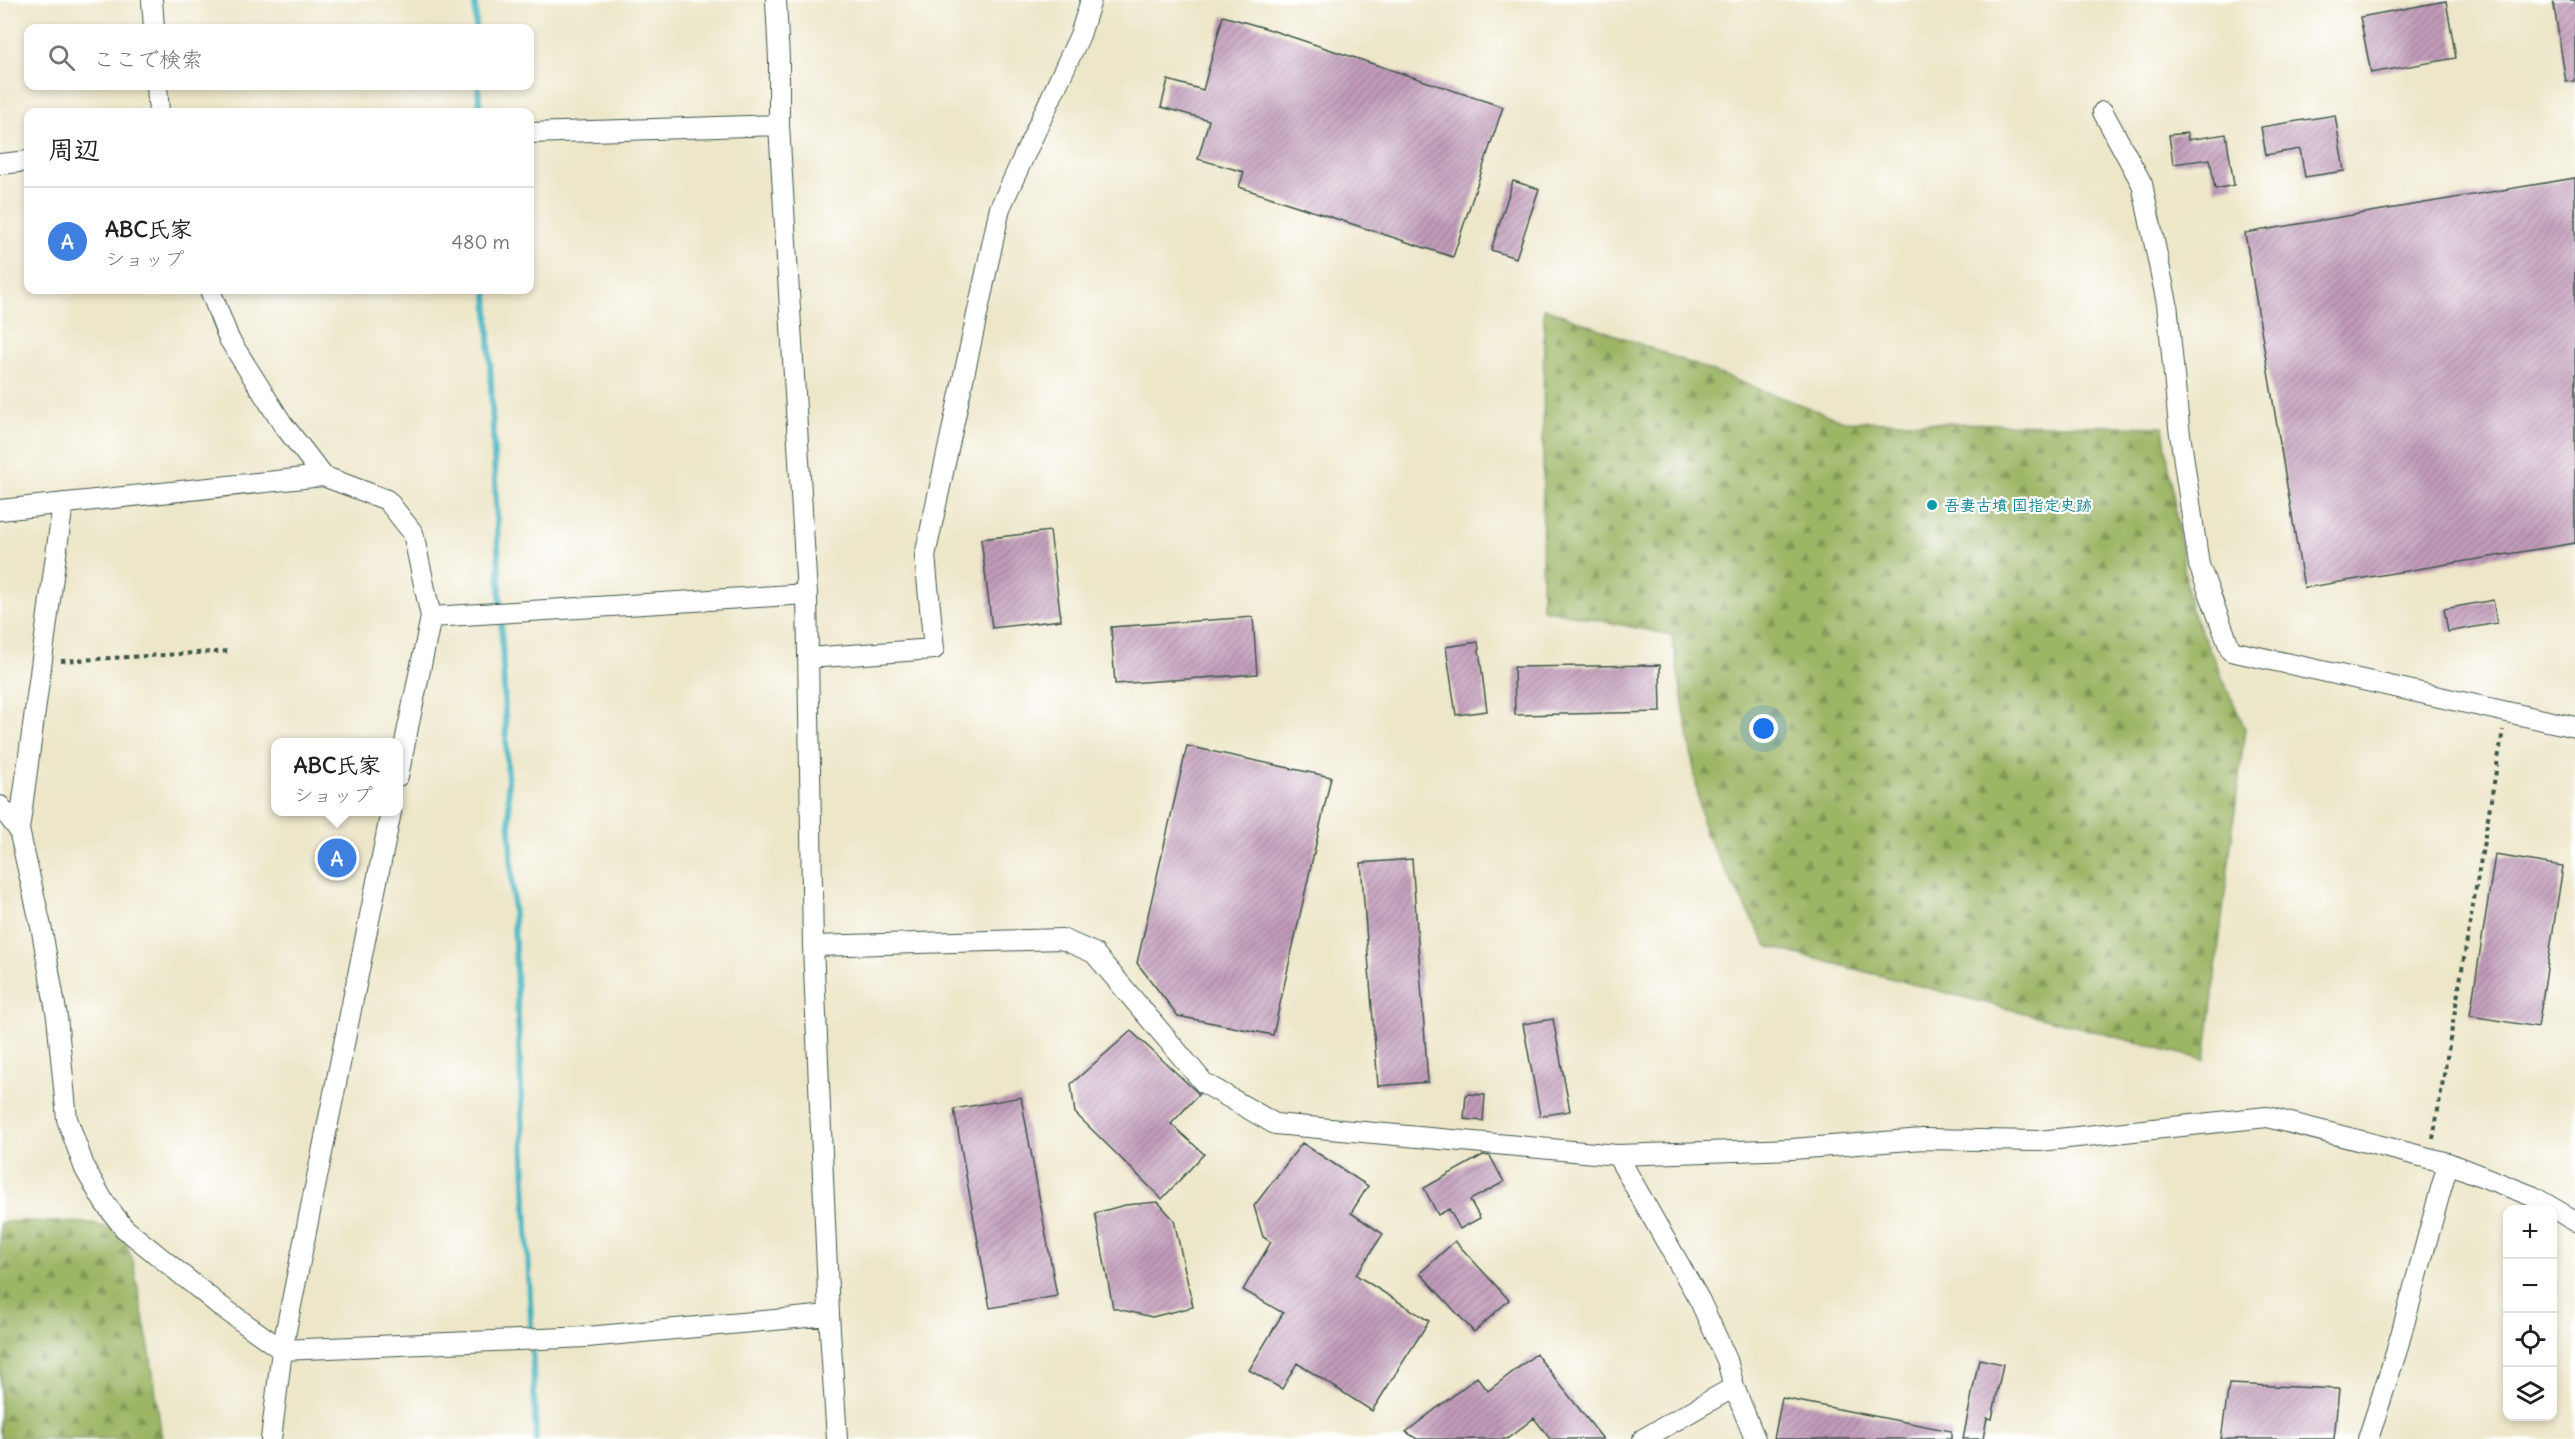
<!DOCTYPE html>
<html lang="ja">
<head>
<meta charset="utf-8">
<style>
  :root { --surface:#fff; --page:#f6f6f6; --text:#202124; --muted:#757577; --line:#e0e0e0; --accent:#0f766e }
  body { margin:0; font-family:Delius,"Klee One",sans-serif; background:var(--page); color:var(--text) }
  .controls { position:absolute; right:18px; bottom:18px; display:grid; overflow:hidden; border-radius:12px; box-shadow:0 3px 9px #0003 }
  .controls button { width:54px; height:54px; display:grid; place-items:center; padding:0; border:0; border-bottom:2px solid var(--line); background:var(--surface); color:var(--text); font:30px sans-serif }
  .you { position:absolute; left:1764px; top:729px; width:21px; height:21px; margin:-15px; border:4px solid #fff; border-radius:50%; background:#1a73e8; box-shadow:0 0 0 9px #1a73e833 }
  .badge { display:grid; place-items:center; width:39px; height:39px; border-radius:50%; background:var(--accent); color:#fff; font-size:20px; font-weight:700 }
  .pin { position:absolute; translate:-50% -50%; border:3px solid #fff; box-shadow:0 2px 6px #0006 }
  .popup { position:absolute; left:271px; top:738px; width:132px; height:78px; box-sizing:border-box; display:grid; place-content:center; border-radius:12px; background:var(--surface); filter:drop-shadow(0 2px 4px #0005); font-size:20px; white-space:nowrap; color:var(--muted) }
  .popup b { font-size:22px; color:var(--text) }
  .popup::after { content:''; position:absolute; left:50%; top:100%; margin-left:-12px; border:12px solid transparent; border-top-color:var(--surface) }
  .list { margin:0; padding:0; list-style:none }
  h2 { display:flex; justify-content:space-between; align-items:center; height:78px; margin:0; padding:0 24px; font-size:26px }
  h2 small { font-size:20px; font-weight:400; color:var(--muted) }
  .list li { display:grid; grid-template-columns:39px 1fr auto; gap:18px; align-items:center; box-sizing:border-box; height:108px; padding:0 24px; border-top:2px solid var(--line) }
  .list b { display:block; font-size:22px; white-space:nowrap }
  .list p { margin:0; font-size:20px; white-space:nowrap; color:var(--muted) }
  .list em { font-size:20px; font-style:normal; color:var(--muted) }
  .icon { flex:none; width:33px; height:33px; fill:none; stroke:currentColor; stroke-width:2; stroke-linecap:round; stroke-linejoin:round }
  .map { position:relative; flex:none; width:2575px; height:1439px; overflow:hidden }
  .search { position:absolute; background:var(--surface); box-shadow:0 3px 9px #0003; left:24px; top:24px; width:510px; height:66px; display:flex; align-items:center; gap:15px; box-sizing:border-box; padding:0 21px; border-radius:12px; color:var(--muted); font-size:22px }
  .panel { position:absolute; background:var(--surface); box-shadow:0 3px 9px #0003; left:24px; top:108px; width:510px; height:186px; border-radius:12px }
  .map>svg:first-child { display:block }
  .forest { fill:url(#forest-firs); stroke:#5e7a4d; stroke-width:1.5 }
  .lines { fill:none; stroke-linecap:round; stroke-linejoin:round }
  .stream { stroke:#45b4bf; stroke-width:6 }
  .building { fill:url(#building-hatch) }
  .minor-casing { stroke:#3e564a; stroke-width:22 }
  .path { stroke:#3e564a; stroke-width:4; stroke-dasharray:4.5 4.5; stroke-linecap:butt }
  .minor { stroke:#fff; stroke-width:20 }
  .culture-dot { fill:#0f9aa8; stroke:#fff; stroke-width:2 }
  .labels { text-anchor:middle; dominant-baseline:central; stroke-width:4.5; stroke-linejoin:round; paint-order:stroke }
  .culture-label { font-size:16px; font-weight:bold; fill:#0d838f; stroke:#fff; text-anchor:start }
</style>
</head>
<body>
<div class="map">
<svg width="2575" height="1439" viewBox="0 0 2575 1439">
  <defs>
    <pattern id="forest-firs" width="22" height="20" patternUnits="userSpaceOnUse" patternTransform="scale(1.5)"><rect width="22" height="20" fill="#9db666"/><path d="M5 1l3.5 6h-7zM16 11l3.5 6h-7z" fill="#7f9555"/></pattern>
    <pattern id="building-hatch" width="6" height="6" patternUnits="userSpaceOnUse" patternTransform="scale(1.5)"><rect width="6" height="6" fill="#c19bb9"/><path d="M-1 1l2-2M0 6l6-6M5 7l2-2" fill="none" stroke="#9c8097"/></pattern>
  </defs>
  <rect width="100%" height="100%" fill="#fff"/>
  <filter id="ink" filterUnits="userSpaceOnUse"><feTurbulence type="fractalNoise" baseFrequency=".0167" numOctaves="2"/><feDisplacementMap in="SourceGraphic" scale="12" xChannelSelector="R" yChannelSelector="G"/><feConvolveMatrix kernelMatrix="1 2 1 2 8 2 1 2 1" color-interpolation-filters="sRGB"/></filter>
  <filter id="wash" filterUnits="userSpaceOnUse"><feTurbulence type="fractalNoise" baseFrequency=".008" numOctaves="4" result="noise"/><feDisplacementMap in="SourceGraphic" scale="24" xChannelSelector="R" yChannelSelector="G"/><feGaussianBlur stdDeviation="1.35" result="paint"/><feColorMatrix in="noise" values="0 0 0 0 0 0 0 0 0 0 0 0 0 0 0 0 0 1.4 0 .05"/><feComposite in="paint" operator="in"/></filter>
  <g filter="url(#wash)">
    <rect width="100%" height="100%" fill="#ede6c8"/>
    <path class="forest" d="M1544 308 1844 421 2163 427 2190 607 2245 728 2205 1060 1767 946 1704 832 1672 635 1542 609Z
      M22 1221 89 1223 112 1229 125 1240 133 1262 151 1359 162 1439H0V1223Z"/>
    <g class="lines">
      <path class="stream" d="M475 0 476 28
        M478 86 480 112
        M487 290 536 1439"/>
    </g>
    <g id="blocks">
      <path class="building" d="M2553 0H2575V81L2566 82Z
        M2446 1 2456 58 2371 73 2360 17Z
        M1223 16 1265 28 1503 107 1453 257 1239 187 1244 172 1198 159 1209 120 1161 107 1168 80 1203 90Z
        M2335 115 2344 171 2305 177 2300 149 2266 155 2261 127Z
        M2187 133 2188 140 2226 134 2234 185 2215 189 2210 159 2173 164 2169 135Z
        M2575 178V543L2304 588 2245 233Z
        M1513 181 1539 189 1516 258 1491 250Z
        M1050 531 1061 620 992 628 981 539Z
        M2493 600 2497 623 2448 632 2444 609Z
        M1253 617 1257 674 1115 684 1111 627Z
        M1478 642 1487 711 1456 715 1446 647Z
        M1660 665 1661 712 1515 715 1514 667Z
        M1187 746 1331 777 1273 1035 1178 1016 1137 963Z
        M2495 855 2563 866 2538 1027 2470 1016Z
        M1412 859 1428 1082 1378 1086 1361 863Z
        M1553 1019 1570 1111 1540 1116 1523 1024Z
        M1131 1031 1199 1094 1171 1124 1204 1154 1162 1199 1075 1113 1071 1084Z
        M1466 1094 1485 1095 1483 1121 1464 1119Z
        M1021 1097 1057 1296 990 1308 954 1109Z
        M1302 1143 1368 1186 1351 1213 1383 1234 1356 1275 1429 1321 1372 1411 1297 1363 1282 1389 1249 1370 1283 1313 1243 1290 1271 1242 1263 1237 1254 1206Z
        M1483 1155 1490 1156 1504 1182 1470 1200 1480 1218 1460 1229 1449 1209 1438 1215 1424 1188Z
        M1158 1202 1174 1220 1193 1307 1152 1317 1113 1308 1095 1213 1125 1205Z
        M1455 1241 1509 1300 1474 1332 1420 1273Z
        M1536 1354 1603 1439H1550L1534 1418 1507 1439H1417L1406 1432 1477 1377 1488 1391Z
        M1979 1359 2003 1364 1992 1419 1987 1418 1983 1439H1963Z
        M2229 1384 2339 1389 2334 1439H2221Z
        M1782 1398 1951 1431V1439H1774Z"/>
    </g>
  </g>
  <g filter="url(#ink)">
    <use href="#blocks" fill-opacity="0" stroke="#3e564a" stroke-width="1.5"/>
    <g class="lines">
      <g class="minor-casing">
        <path id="minor" d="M152 0 154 28
          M776 0 779 60V125L807 594 813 946 829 1315 837 1439
          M157 86 159 112
          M2103 112 2142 184 2167 303 2179 427 2199 565 2231 651 2575 727
          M530 133 779 125
          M0 164 28 161
          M210 290 229 339 282 423 323 476
          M0 510 323 476 387 500 413 533 431 617 398 776
          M431 617 807 594
          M808 658 934 649 925 556 1000 208 1080 35 1091 0
          M0 806 19 830 42 931 57 1017 67 1119 85 1169 104 1202 124 1228 219 1305 282 1350 587 1337 829 1315
          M19 830 63 503
          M813 946 1062 939 1094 953 1204 1083 1275 1124 1617 1155 1792 1149 1923 1139 2039 1141 2267 1117 2448 1163 2532 1196 2575 1221
          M1617 1155 1700 1301 1727 1360 1734 1387 1755 1439
          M271 1439 282 1350 391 812
          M1643 1439 1734 1387
          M2368 1439 2396 1353 2448 1163"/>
      </g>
      <path class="path" d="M61 661 231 651
        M2433 1139 2503 730"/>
      <use href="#minor" class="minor"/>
    </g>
  </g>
  <circle class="culture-dot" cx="1932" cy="505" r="6"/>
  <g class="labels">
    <g class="culture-label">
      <text x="1944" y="505">吾妻古墳 国指定史跡</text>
    </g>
  </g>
</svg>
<div class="controls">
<button>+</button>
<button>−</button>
<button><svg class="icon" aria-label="locate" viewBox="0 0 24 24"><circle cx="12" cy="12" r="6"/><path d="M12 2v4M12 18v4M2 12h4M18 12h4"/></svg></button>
<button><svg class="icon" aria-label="layers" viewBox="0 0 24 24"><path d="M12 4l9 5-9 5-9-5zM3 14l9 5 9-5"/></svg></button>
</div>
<div class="you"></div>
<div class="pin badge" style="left:337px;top:858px;background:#3f7fe0">A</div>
<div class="popup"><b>ABC氏家</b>ショップ</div>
<div class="search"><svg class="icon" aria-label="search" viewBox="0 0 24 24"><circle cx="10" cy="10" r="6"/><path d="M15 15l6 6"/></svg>ここで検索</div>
<section class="panel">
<h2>周辺<small></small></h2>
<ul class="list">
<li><span class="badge" style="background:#3f7fe0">A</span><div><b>ABC氏家</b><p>ショップ</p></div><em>480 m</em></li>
</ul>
</section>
</div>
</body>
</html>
